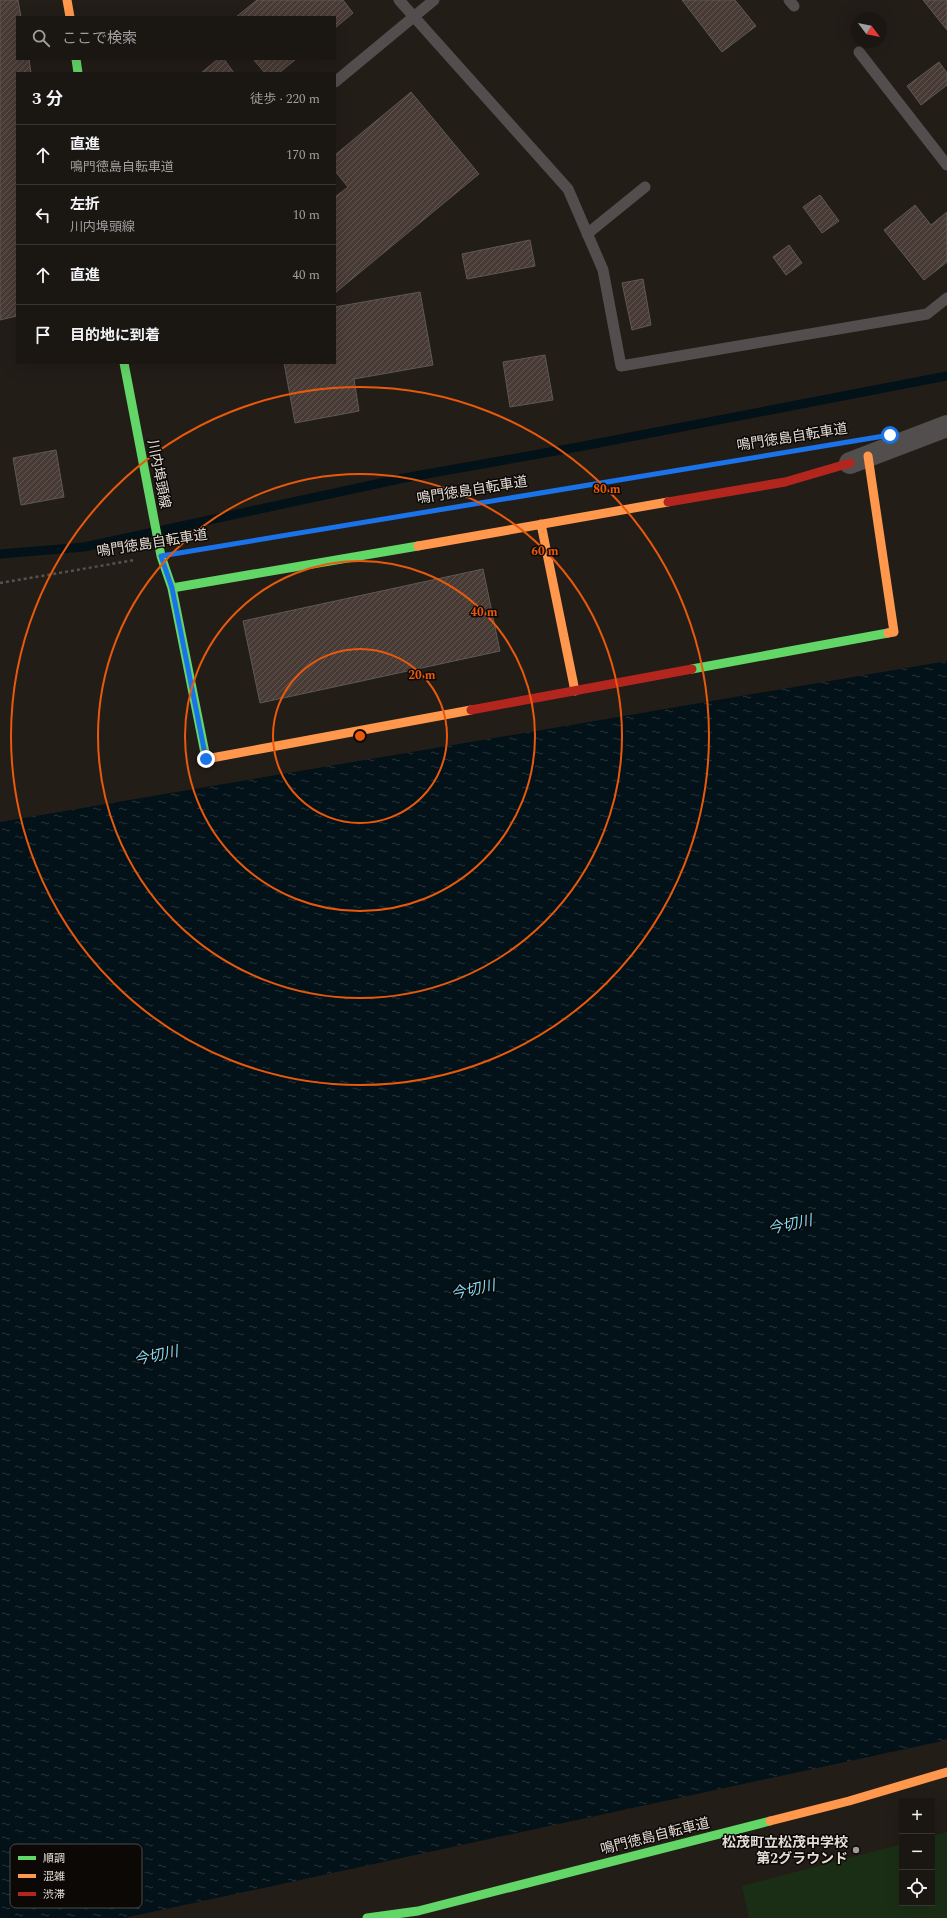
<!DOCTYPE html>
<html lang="ja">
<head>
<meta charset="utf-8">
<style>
  :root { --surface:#1a1612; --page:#231f1b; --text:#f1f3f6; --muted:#9f9f9f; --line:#383532 }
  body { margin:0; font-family:Spectral,"Noto Sans JP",serif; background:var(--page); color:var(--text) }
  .controls { position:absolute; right:12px; bottom:12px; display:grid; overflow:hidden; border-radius:0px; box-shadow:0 4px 16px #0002 }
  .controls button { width:36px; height:36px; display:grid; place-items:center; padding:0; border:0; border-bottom:1px solid var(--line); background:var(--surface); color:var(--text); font:20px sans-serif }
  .compass { position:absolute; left:851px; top:12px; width:36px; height:36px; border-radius:50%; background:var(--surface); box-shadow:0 4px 16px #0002; rotate:122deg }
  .stop { position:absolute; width:12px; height:12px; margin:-9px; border:3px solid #1a73e8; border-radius:50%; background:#fff }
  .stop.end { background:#1a73e8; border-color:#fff; box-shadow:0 1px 4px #0008 }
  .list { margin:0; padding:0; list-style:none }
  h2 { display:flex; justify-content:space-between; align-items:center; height:52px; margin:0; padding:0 16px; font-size:17px }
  h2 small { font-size:13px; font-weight:400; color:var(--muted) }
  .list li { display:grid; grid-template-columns:26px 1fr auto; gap:12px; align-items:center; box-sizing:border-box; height:60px; padding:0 16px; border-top:1px solid var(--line) }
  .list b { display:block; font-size:15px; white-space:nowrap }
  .list p { margin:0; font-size:13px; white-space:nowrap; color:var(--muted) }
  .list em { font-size:13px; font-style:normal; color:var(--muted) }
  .icon { flex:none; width:22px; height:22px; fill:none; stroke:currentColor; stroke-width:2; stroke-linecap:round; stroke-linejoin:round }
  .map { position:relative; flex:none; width:947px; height:1918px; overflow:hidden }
  .search { position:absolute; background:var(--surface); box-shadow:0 4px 16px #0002; left:16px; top:16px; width:320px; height:44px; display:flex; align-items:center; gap:10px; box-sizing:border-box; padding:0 14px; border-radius:0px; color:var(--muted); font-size:15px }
  .panel { position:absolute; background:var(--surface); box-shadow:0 4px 16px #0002; left:16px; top:72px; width:320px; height:292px; border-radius:0px }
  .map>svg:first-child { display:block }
  .park { fill:#1a2e15 }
  .water { fill:url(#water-ripples) }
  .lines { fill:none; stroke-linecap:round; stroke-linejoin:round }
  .stream { stroke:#031118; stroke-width:9 }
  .building { fill:url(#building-hatch); stroke:#5e5854 }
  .path { stroke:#54514e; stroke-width:2.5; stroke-dasharray:3 3; stroke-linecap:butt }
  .lane { stroke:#524e4e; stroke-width:11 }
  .street { stroke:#524e4e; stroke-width:22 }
  .fast { stroke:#63d668; stroke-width:9 }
  .slow { stroke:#ff974d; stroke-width:9 }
  .jam { stroke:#b3261e; stroke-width:9 }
  .route { stroke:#1a73e8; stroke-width:5 }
  .ring { fill:none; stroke:#e8590c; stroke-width:2 }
  .poi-dot { fill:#a09a94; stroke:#0c0805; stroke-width:1.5 }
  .labels { text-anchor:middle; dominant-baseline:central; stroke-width:3; stroke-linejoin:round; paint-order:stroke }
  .street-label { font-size:14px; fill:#e3ddd6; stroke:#0c0805 }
  .poi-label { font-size:14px; font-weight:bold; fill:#e3ddd6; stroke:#0c0805; text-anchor:end }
  .water-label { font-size:15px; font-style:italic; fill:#82dafb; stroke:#0c0805 }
  .key { fill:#0c0805; stroke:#4c4844; stroke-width:1 }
  .key-label { font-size:11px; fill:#e3ddd6 }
  .centre { fill:#e8590c; stroke:#0c0805; stroke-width:2 }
  .ring-label { font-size:12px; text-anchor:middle; font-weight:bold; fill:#e8590c; stroke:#0c0805; stroke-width:3; stroke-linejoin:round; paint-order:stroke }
</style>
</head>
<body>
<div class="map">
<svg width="947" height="1918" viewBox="0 0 947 1918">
  <defs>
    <pattern id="water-ripples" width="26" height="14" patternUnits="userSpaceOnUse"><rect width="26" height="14" fill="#031118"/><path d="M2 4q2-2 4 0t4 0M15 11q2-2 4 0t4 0" fill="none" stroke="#283339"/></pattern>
    <pattern id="building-hatch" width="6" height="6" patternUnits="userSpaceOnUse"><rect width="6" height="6" fill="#483a34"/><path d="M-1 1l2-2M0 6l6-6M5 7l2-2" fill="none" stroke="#625651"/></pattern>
  </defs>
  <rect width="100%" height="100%" fill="#231d18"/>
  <path class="park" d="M947 1832V1918H749L742 1886 902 1844V1903H932V1836Z"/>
  <path class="water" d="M947 661V1740L124 1918H0V822Z"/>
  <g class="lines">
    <path class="stream" d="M0 554 84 547 404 478 578 447 947 376"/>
  </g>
  <path class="building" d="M0 0H18L21 17H17V59H29L31 73H17V316L0 320Z
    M257 0H343L353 13 335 28V17H236Z
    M682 0H735L756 26 722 52Z
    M923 0H947V30Z
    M218 59H224L234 73H201Z
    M253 59H296L279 73H265Z
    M939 62 947 73V85L921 105 907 86Z
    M411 92 479 174 335 293V197L348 187 335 171V155Z
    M820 195 839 221 822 233 803 207Z
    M915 205 931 225 947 212V262L924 280 884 230Z
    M530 240 535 266 467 279 462 254Z
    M789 245 802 263 786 275 773 257Z
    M643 279 651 325 632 330 622 283Z
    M420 292 433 365 354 379 359 411 295 423 284 363H335V307Z
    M545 355 553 400 510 407 503 362Z
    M56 450 64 497 21 505 13 458Z
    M483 569 500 651 260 703 243 621Z"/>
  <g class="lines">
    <path class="path" d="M187 552 784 453
      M0 583 135 560"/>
    <path class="lane" d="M399 0 568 189 603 270 621 366 927 314 947 298
      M789 0 794 6
      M859 52 947 165
      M335 82 434 0
      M587 234 645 187"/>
    <path class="street" d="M850 463 947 426"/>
    <path class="fast" d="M76 59 78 73
      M124 363 161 556 172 588 205 753
      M172 588 418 546
      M692 669 888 633
      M367 1918 418 1911 770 1821"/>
    <path class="slow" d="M67 0 70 17
      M868 456 894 632 888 633
      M541 524 575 691
      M418 546 668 502
      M205 753 206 759 471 710
      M770 1821 849 1801 947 1772"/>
    <path class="jam" d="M668 502 785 482 850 463
      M471 710 692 669"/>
  </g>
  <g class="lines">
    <path class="route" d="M206 759 172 588 161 556 890 435"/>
  </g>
  <g class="ring">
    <circle cx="360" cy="736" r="87"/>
    <circle cx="360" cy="736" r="175"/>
    <circle cx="360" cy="736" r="262"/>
    <circle cx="360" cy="736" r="349"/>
  </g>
  <circle class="poi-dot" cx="856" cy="1850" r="4"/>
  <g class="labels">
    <g class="street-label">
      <text transform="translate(792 437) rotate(-9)">鳴門徳島自転車道</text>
      <text transform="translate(159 474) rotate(79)">川内埠頭線</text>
      <text transform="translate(472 490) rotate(-9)">鳴門徳島自転車道</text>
      <text transform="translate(152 543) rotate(-9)">鳴門徳島自転車道</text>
      <text transform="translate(655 1836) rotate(-14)">鳴門徳島自転車道</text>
    </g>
    <g class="poi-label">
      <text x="848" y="1842">松茂町立松茂中学校<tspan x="848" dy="16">第2グラウンド</tspan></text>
    </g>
    <g class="water-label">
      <text transform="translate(790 1225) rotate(-12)">今切川</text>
      <text transform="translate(473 1290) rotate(-12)">今切川</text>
      <text transform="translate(156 1356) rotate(-12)">今切川</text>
    </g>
  </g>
  <rect x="10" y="1844" width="132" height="64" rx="6" class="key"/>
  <rect x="18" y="1856" width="18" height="4" fill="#63d668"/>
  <rect x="18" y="1874" width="18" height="4" fill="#ff974d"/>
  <rect x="18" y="1892" width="18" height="4" fill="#b3261e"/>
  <g class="key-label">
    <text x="43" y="1862">順調</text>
    <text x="43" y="1880">混雑</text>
    <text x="43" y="1898">渋滞</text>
  </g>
  <circle cx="360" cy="736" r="6" class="centre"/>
  <g class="ring-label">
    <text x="607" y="493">80 m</text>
    <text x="545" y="555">60 m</text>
    <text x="484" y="616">40 m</text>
    <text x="422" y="679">20 m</text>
  </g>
</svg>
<div class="controls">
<button>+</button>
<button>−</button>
<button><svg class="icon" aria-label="locate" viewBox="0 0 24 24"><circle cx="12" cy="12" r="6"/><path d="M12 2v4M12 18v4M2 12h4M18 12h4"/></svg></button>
</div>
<svg class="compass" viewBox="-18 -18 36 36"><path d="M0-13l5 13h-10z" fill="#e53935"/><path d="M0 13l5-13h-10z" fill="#9f9f9f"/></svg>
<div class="stop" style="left:890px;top:435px"></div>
<div class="stop end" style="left:206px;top:759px"></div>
<div class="search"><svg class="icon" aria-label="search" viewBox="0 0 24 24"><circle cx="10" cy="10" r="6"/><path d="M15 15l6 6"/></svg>ここで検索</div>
<section class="panel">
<h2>3 分<small>徒歩 · 220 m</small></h2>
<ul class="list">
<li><svg class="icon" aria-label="ahead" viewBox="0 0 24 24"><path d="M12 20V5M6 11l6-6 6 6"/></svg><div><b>直進</b><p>鳴門徳島自転車道</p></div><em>170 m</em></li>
<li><svg class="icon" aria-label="left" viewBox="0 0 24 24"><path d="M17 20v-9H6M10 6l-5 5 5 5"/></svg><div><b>左折</b><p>川内埠頭線</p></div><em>10 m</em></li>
<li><svg class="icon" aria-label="ahead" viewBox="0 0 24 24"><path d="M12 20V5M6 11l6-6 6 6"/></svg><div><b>直進</b></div><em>40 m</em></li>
<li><svg class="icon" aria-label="arrive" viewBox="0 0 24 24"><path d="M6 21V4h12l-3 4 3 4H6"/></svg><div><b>目的地に到着</b></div></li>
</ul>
</section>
</div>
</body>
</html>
